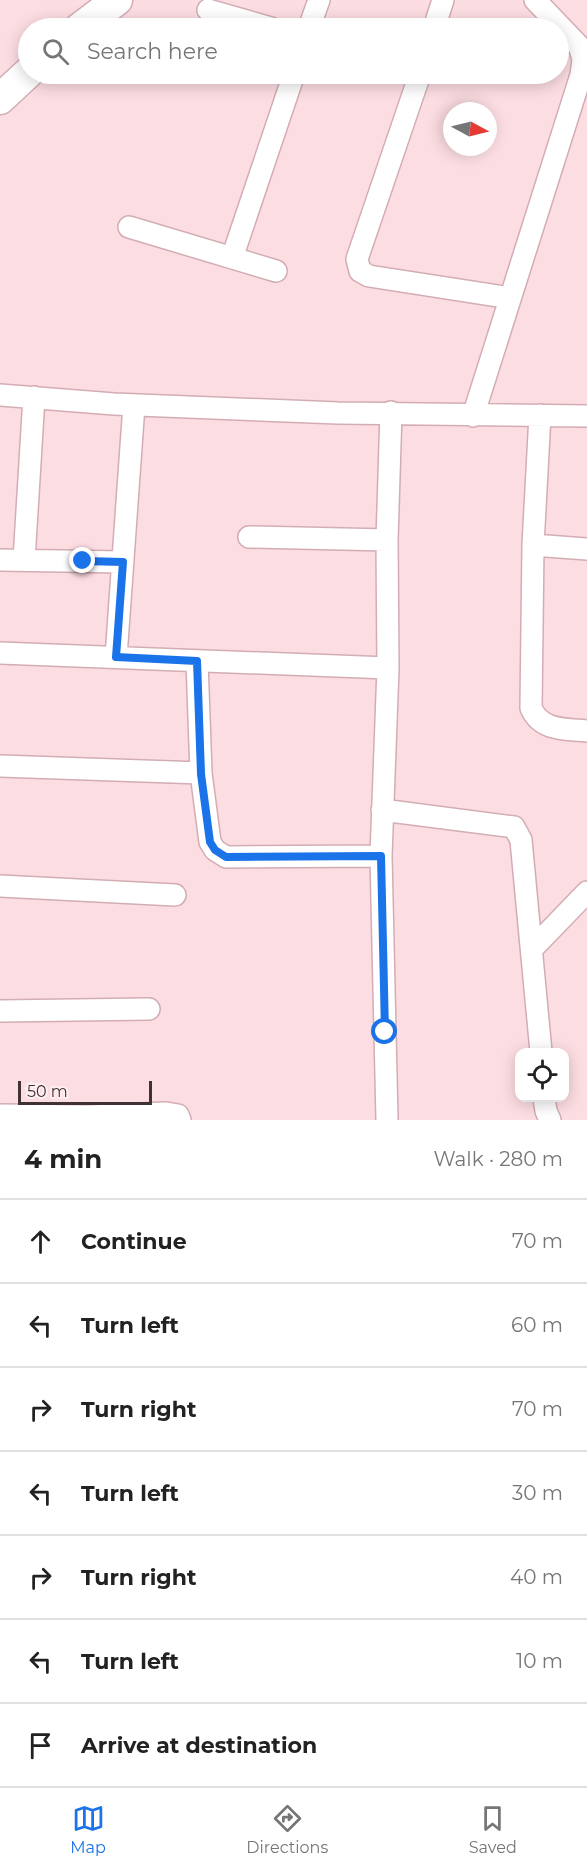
<!DOCTYPE html>
<html lang="en">
<head>
<meta charset="utf-8">
<style>
  :root { --surface:#fff; --page:#f6f6f6; --text:#222; --muted:#767676; --line:#e0e0e0; --accent:#1a73e8 }
  body { margin:0; font-family:Montserrat,sans-serif; background:var(--page); color:var(--text) }
  .controls { position:absolute; right:18px; bottom:18px; display:grid; overflow:hidden; border-radius:12px; box-shadow:0 3px 15px #0003 }
  .controls button { width:54px; height:54px; display:grid; place-items:center; padding:0; border:0; border-bottom:2px solid var(--line); background:var(--surface); color:var(--text); font:30px sans-serif }
  .compass { position:absolute; left:443px; top:102px; width:54px; height:54px; border-radius:50%; background:var(--surface); box-shadow:0 3px 15px #0003; rotate:97deg }
  .scale { position:absolute; left:18px; bottom:15px; width:134px; box-sizing:border-box; padding-left:6px; border:3px solid #403134; border-top:0; font-size:16px; line-height:21px; white-space:nowrap; color:#403134; -webkit-text-stroke:4px #ffeff1; paint-order:stroke }
  .stop { position:absolute; width:18px; height:18px; margin:-14px; border:4px solid #1a73e8; border-radius:50%; background:#fff }
  .stop.end { background:#1a73e8; border-color:#fff; box-shadow:0 2px 6px #0008 }
  .list { margin:0; padding:0; list-style:none }
  h2 { display:flex; justify-content:space-between; align-items:center; height:78px; margin:0; padding:0 24px; font-size:26px }
  h2 small { font-size:20px; font-weight:400; color:var(--muted) }
  .list li { display:grid; grid-template-columns:39px 1fr auto; gap:18px; align-items:center; box-sizing:border-box; height:84px; padding:0 24px; border-top:2px solid var(--line) }
  .list b { display:block; font-size:22px; white-space:nowrap }
  .list em { font-size:20px; font-style:normal; color:var(--muted) }
  .icon { flex:none; width:33px; height:33px; fill:none; stroke:currentColor; stroke-width:2; stroke-linecap:round; stroke-linejoin:round }
  .map { position:relative; flex:none; width:587px; height:1120px; overflow:hidden }
  .search { position:absolute; background:var(--surface); box-shadow:0 3px 15px #0003; left:18px; right:18px; top:18px; height:66px; display:flex; align-items:center; gap:15px; box-sizing:border-box; padding:0 21px; border-radius:33px; color:var(--muted); font-size:22px }
  .sheet { height:666px; background:var(--surface) }
  nav { display:flex; justify-content:space-around; align-items:center; box-sizing:border-box; height:84px; border-top:2px solid var(--line); background:var(--surface); font-size:16px; color:var(--muted) }
  nav a { display:grid; justify-items:center; gap:3px }
  nav .on { color:var(--accent) }
  .map>svg:first-child { display:block }
  .lines { fill:none; stroke-linecap:round; stroke-linejoin:round }
  .minor-casing { stroke:#d3adb4; stroke-width:24 }
  .secondary-casing { stroke:#d3adb4; stroke-width:33 }
  .minor { stroke:#fff; stroke-width:21 }
  .secondary { stroke:#fff; stroke-width:30 }
  .route { stroke:#1a73e8; stroke-width:8 }
</style>
</head>
<body>
<div class="map">
<svg width="587" height="1120" viewBox="0 0 587 1120">
  <rect width="100%" height="100%" fill="#fcdde2"/>
  <g class="lines">
    <g class="minor-casing">
      <path id="minor" d="M208 10 271 28
        M309 28 319 0
        M434 28 443 0
        M420 74 357 259 360 271 369 276 510 298
        M129 227 276 271
        M232 258 294 74
        M0 395 114 404 338 413 587 416
        M540 415 533 545 531 708C541 731 565 729 587 731
        M473 416 581 75 583 59 579 46 535 0
        M249 537 387 540
        M533 545 587 549
        M0 560 123 562
        M24 560 34 397
        M0 653 388 668
        M116 657 134 405
        M197 661 201 773
        M0 766 201 773 210 842 215 850 226 857 381 856
        M382 810 514 827 521 840 541 1052
        M0 886 175 895
        M533 948 587 892
        M0 1011 149 1009
        M544 1098 546 1111 550 1120
        M0 1115 88 1116
        M85 1120 88 1116 166 1113 178 1115 180 1120
        M387 1120 381 856 388 668 387 540 391 412"/>
    </g>
    <g class="secondary-casing">
      <path id="secondary" d="M80 28 117 0
        M0 99 28 73"/>
    </g>
    <use href="#minor" class="minor"/>
    <use href="#secondary" class="secondary"/>
  </g>
  <g class="lines">
    <path class="route" d="M83 561 123 562 116 657 197 661 201 774 210 842 215 850 226 857 381 856 385 1032"/>
  </g>
</svg>
<div class="controls">
<button><svg class="icon" aria-label="locate" viewBox="0 0 24 24"><circle cx="12" cy="12" r="6"/><path d="M12 2v4M12 18v4M2 12h4M18 12h4"/></svg></button>
</div>
<svg class="compass" viewBox="-18 -18 36 36"><path d="M0-13l5 13h-10z" fill="#e53935"/><path d="M0 13l5-13h-10z" fill="#767676"/></svg>
<div class="scale">50 m</div>
<div class="stop" style="left:385px;top:1032px"></div>
<div class="stop end" style="left:83px;top:561px"></div>
<div class="search"><svg class="icon" aria-label="search" viewBox="0 0 24 24"><circle cx="10" cy="10" r="6"/><path d="M15 15l6 6"/></svg>Search here</div>
</div>
<section class="sheet">
<h2>4 min<small>Walk · 280 m</small></h2>
<ul class="list">
<li><svg class="icon" aria-label="ahead" viewBox="0 0 24 24"><path d="M12 20V5M6 11l6-6 6 6"/></svg><div><b>Continue</b></div><em>70 m</em></li>
<li><svg class="icon" aria-label="left" viewBox="0 0 24 24"><path d="M17 20v-9H6M10 6l-5 5 5 5"/></svg><div><b>Turn left</b></div><em>60 m</em></li>
<li><svg class="icon" aria-label="right" viewBox="0 0 24 24"><path d="M7 20v-9h11M14 6l5 5-5 5"/></svg><div><b>Turn right</b></div><em>70 m</em></li>
<li><svg class="icon" aria-label="left" viewBox="0 0 24 24"><path d="M17 20v-9H6M10 6l-5 5 5 5"/></svg><div><b>Turn left</b></div><em>30 m</em></li>
<li><svg class="icon" aria-label="right" viewBox="0 0 24 24"><path d="M7 20v-9h11M14 6l5 5-5 5"/></svg><div><b>Turn right</b></div><em>40 m</em></li>
<li><svg class="icon" aria-label="left" viewBox="0 0 24 24"><path d="M17 20v-9H6M10 6l-5 5 5 5"/></svg><div><b>Turn left</b></div><em>10 m</em></li>
<li><svg class="icon" aria-label="arrive" viewBox="0 0 24 24"><path d="M6 21V4h12l-3 4 3 4H6"/></svg><div><b>Arrive at destination</b></div></li>
</ul>
</section>
<nav>
<a class="on"><svg class="icon" aria-label="map" viewBox="0 0 24 24"><path d="M3 6l6-2 6 2 6-2v14l-6 2-6-2-6 2zM9 4v14M15 6v14"/></svg>Map</a>
<a><svg class="icon" aria-label="directions" viewBox="0 0 24 24"><path d="M12 3l9 9-9 9-9-9zM9 14v-3h6M13 9l2 2-2 2"/></svg>Directions</a>
<a><svg class="icon" aria-label="saved" viewBox="0 0 24 24"><path d="M7 4h10v16l-5-4-5 4z"/></svg>Saved</a>
</nav>
</body>
</html>
